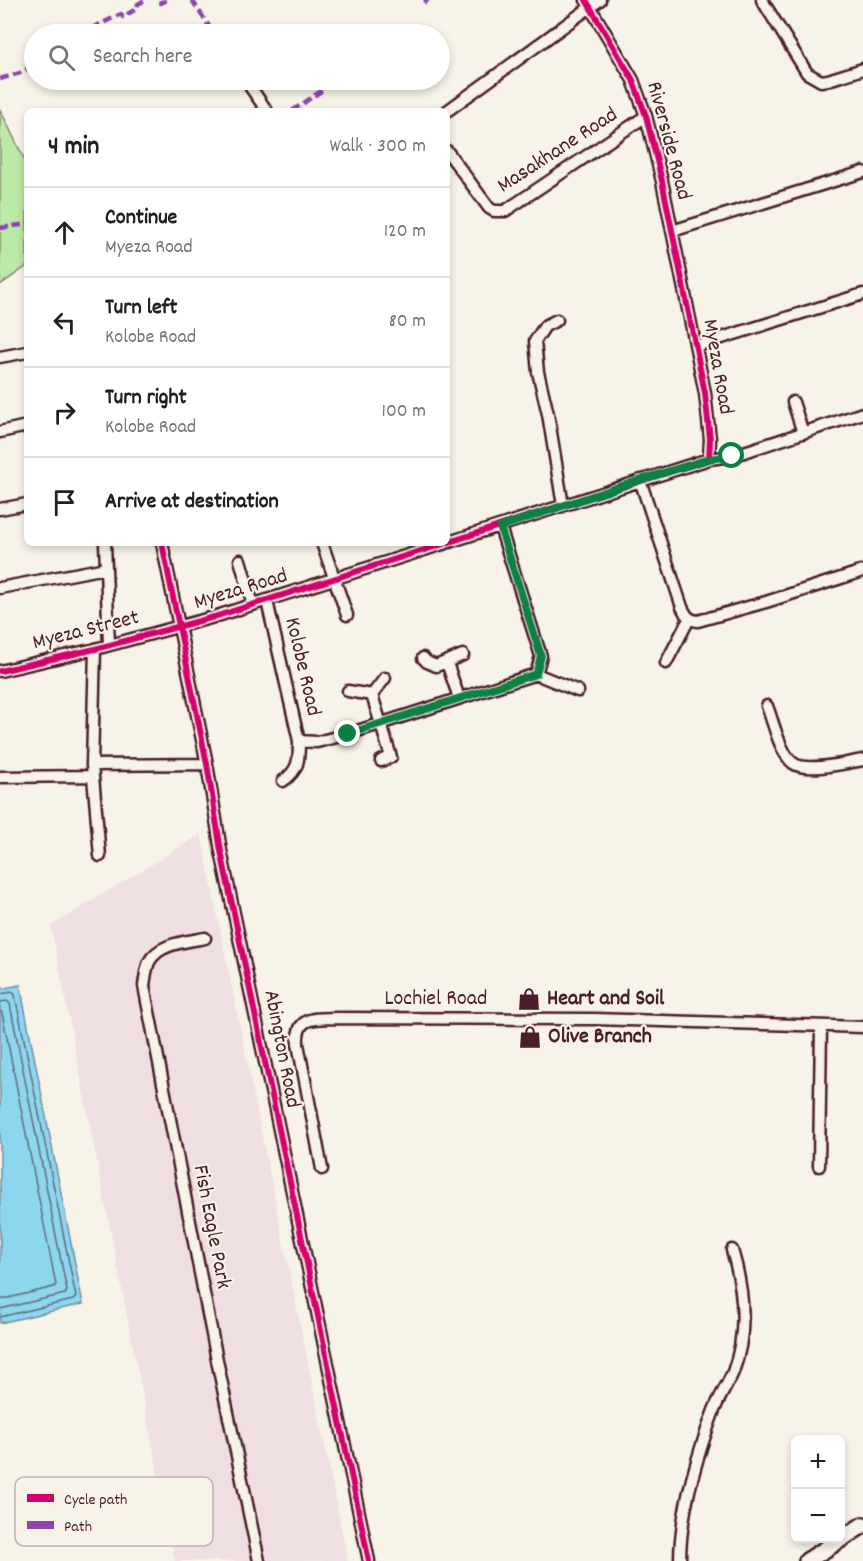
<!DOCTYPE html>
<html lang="en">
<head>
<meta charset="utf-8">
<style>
  :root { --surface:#fff; --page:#f2f2f2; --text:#202124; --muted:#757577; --line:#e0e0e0 }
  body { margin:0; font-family:Dekko,sans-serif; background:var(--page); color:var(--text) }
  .controls { position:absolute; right:18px; bottom:18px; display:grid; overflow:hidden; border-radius:9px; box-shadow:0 3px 9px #0003 }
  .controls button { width:54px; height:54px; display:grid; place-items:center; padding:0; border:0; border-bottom:2px solid var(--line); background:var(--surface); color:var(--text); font:30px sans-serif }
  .stop { position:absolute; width:18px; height:18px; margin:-14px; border:4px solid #0b8043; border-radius:50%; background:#fff }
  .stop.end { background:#0b8043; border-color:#fff; box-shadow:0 2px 6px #0008 }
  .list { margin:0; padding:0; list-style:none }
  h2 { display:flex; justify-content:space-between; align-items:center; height:78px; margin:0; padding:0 24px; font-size:26px }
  h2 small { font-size:20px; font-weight:400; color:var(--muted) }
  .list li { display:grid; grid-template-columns:39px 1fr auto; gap:18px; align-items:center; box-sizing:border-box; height:90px; padding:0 24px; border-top:2px solid var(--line) }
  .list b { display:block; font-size:22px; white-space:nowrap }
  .list p { margin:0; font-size:20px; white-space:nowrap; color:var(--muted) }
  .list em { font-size:20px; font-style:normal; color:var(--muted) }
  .icon { flex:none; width:33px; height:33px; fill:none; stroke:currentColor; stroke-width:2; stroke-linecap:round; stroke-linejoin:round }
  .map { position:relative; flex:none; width:863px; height:1561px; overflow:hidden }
  .search { position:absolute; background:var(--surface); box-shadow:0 3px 9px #0003; left:24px; top:24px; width:426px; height:66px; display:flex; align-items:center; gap:15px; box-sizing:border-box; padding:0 21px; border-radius:33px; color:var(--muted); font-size:22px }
  .panel { position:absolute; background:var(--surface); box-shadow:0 3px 9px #0003; left:24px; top:108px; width:426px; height:438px; border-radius:9px }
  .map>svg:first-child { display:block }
  .built { fill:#f0dfe1 }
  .green { fill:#bbe9a6; stroke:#828468; stroke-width:1.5 }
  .water { fill:#8cd6ee; stroke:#728da0; stroke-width:1.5 }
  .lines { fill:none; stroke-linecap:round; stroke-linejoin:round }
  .shore { stroke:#646879; stroke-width:1.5 }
  .minor-casing { stroke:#4a1f2b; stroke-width:15 }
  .secondary-casing { stroke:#4a1f2b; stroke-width:20 }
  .minor { stroke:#f7f3e8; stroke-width:10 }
  .secondary { stroke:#f7f3e8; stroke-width:15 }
  .quiet { stroke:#8e44ad; stroke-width:4.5; stroke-dasharray:9 4.5; stroke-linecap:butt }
  .cycleway-casing { stroke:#f7f3e8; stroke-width:10 }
  .cycleway { stroke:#d6006c; stroke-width:6 }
  .route { stroke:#0b8043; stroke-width:8 }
  .labels { text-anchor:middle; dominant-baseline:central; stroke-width:4.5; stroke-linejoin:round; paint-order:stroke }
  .street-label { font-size:22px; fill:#4a1f2b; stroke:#f7f3e8 }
  .poi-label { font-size:22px; font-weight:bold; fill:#4a1f2b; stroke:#f7f3e8; text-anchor:start }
  .key { fill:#f7f3e8; stroke:#c3b3af; stroke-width:1.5 }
  .key-label { font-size:16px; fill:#4a1f2b }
</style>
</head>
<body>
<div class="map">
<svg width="863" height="1561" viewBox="0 0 863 1561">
  <rect width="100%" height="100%" fill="#f7f3e8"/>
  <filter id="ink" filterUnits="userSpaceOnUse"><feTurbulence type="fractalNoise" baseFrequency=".0167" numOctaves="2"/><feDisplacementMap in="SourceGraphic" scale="12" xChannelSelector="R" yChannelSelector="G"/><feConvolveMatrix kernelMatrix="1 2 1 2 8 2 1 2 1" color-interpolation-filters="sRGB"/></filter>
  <g filter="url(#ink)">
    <path class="built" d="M201 834 348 1561H175L51 926Z"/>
    <path class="green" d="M0 109 27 165V266L0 285Z"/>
    <path class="water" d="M20 985 83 1304 0 1323V989Z"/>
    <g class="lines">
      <path class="shore" d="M0 994 13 992 15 995 76 1297 73 1300 0 1317
        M0 1002 7 1001 10 1004 67 1291 65 1294 0 1309
        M0 1011 2 1013 56 1285 54 1287 0 1300"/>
      <g class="minor-casing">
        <path id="minor" d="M762 0 807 73 821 81 828 80 863 69
          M251 88 267 111
          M447 111 600 0
          M447 151 489 208 494 211H505L646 116
          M672 231 863 172
          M557 320 545 326 535 341 538 372 548 414 563 506
          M696 346 863 294
          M0 357 27 352
          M793 402 803 433
          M0 432 27 426
          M709 459 732 456 863 413
          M640 480 682 607C686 615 688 620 698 621L766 602 863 571
          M0 509 27 504
          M105 543 109 645
          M162 543 207 764 221 851 369 1561
          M322 543 347 615
          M240 560 253 605
          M0 588 106 568
          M267 601 299 741 317 742 348 734 536 674 541 656 500 527
          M95 649 92 765 100 856
          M423 658 427 662 436 666 463 655
          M447 663 459 698
          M666 663 689 619
          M0 671 95 649 214 617 709 459 710 439 705 393 662 181 646 116 633 80 586 0
          M536 674 578 691
          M348 691 372 695
          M372 695 391 757 381 761
          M372 695 385 678
          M767 706C773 721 780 753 793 763 806 773 846 763 863 760
          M92 765 207 764
          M0 777 93 776
          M283 781C299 770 299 760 299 741
          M205 938C186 942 159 943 149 962 146 969 145 978 144 986L218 1365 259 1561
          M819 1166 821 1026
          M322 1169 298 1044C296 1015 315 1019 337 1018L594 1019 863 1027
          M680 1561C680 1512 696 1459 713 1413 718 1399 727 1386 733 1372 748 1332 744 1290 732 1250"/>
      </g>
      <g class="secondary-casing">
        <path id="secondary" d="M807 1561 863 1525"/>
      </g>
      <use href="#minor" class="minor"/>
      <use href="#secondary" class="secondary"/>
      <path class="quiet" d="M160 0 161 3 167 0
        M192 0 214 34
        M424 3 428 0
        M80 34 121 14 123 17 136 9 138 4 145 0
        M0 79 20 73 34 65
        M244 80 251 88
        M292 111 337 80
        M0 228 27 224"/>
      <g class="cycleway-casing">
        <path id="cycleway" d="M162 543 207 764 221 851 369 1561
          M0 671 95 649 214 617 709 459 710 439 705 393 662 181 646 116 633 80 586 0"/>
      </g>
      <use href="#cycleway" class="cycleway"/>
    </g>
  </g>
  <g class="lines" filter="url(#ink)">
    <path class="route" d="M348 734 536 674 541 656 500 527 640 480 709 459 732 456"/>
  </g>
  <defs>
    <g id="shop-bare" transform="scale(1.8)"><path d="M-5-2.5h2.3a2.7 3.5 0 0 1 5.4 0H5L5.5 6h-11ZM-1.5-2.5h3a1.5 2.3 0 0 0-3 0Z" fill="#4a1f2b" stroke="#f7f3e8" stroke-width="2.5" paint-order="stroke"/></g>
  </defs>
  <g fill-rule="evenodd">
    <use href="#shop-bare" x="529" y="999"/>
    <use href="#shop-bare" x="530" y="1037"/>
  </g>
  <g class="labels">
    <g class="street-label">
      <text transform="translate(668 141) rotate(75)">Riverside Road</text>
      <text transform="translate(558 151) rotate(-33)">Masakhane Road</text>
      <text transform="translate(717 367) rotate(80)">Myeza Road</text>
      <text transform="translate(241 590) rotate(-17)">Myeza Road</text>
      <text transform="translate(86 631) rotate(-14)">Myeza Street</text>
      <text transform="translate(302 667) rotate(77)">Kolobe Road</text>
      <text x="436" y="999">Lochiel Road</text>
      <text transform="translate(281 1049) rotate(79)">Abington Road</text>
      <text transform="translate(211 1227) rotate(79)">Fish Eagle Park</text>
    </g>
    <g class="poi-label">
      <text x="547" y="999">Heart and Soil</text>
      <text x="548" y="1037">Olive Branch</text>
    </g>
  </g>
  <rect x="15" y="1477" width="198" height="69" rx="9" class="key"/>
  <rect x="27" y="1494" width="27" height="8" fill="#d6006c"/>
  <rect x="27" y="1521" width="27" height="8" fill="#8e44ad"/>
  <g class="key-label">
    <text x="64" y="1504">Cycle path</text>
    <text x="64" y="1531">Path</text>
  </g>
</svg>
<div class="controls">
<button>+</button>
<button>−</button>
</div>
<div class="stop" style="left:732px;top:456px"></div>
<div class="stop end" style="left:348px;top:734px"></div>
<div class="search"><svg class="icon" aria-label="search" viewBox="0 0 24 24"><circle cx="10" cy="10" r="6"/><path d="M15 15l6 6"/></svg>Search here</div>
<section class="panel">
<h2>4 min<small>Walk · 300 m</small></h2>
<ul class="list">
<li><svg class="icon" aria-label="ahead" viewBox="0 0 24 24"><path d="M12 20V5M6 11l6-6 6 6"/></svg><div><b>Continue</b><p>Myeza Road</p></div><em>120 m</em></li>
<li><svg class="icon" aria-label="left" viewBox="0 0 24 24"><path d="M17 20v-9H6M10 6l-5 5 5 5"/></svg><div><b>Turn left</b><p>Kolobe Road</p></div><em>80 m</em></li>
<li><svg class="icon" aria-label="right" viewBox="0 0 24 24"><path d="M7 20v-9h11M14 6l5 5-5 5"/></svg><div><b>Turn right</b><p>Kolobe Road</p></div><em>100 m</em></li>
<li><svg class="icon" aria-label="arrive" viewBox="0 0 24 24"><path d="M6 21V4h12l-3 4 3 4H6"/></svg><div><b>Arrive at destination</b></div></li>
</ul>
</section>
</div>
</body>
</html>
